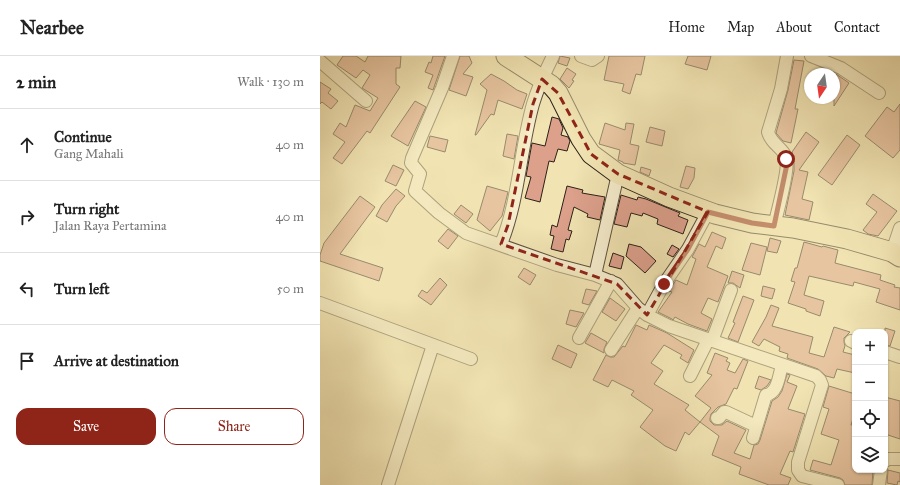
<!DOCTYPE html>
<html lang="en">
<head>
<meta charset="utf-8">
<style>
  :root { --surface:#fff; --page:#f2f2f2; --text:#222; --muted:#767676; --line:#e0e0e0; --accent:#8f2418 }
  body { margin:0; font-family:"IM FELL Great Primer",serif; background:var(--page); color:var(--text) }
  .controls { position:absolute; right:12px; bottom:12px; display:grid; overflow:hidden; border-radius:8px; box-shadow:0 1px 3px #0004 }
  .controls button { width:36px; height:36px; display:grid; place-items:center; padding:0; border:0; border-bottom:1px solid var(--line); background:var(--surface); color:var(--text); font:20px sans-serif }
  .compass { position:absolute; left:484px; top:12px; width:36px; height:36px; border-radius:50%; background:var(--surface); box-shadow:0 1px 3px #0004; rotate:193deg }
  .stop { position:absolute; width:12px; height:12px; margin:-9px; border:3px solid #8f2418; border-radius:50%; background:#fff }
  .stop.end { background:#8f2418; border-color:#fff; box-shadow:0 1px 4px #0008 }
  .list { margin:0; padding:0; list-style:none }
  h2 { display:flex; justify-content:space-between; align-items:center; height:52px; margin:0; padding:0 16px; font-size:17px }
  h2 small { font-size:13px; font-weight:400; color:var(--muted) }
  .list li { display:grid; grid-template-columns:26px 1fr auto; gap:12px; align-items:center; box-sizing:border-box; height:72px; padding:0 16px; border-top:1px solid var(--line) }
  .list b { display:block; font-size:15px; white-space:nowrap }
  .list p { margin:0; font-size:13px; white-space:nowrap; color:var(--muted) }
  .list em { font-size:13px; font-style:normal; color:var(--muted) }
  .actions { display:flex; gap:8px; padding:12px 16px }
  .actions a { flex:1; padding:9px 0; border:1px solid var(--accent); border-radius:12px; text-align:center; font-size:14px; color:var(--accent) }
  .actions .main { background:var(--accent); color:#fff }
  .icon { flex:none; width:22px; height:22px; fill:none; stroke:currentColor; stroke-width:2; stroke-linecap:round; stroke-linejoin:round }
  .map { position:relative; flex:none; width:580px; height:429px; overflow:hidden }
  header { display:flex; align-items:center; gap:24px; box-sizing:border-box; height:56px; padding:0 20px; background:var(--surface); border-bottom:1px solid var(--line) }
  header strong { font-size:19px }
  nav { display:flex; gap:22px; margin-inline-start:auto; font-size:14px }
  main { display:flex }
  aside { flex:1; background:var(--surface) }
  .map>svg:first-child { display:block }
  .building { fill:#dca08b; stroke:#2a2018 }
  .lines { fill:none; stroke-linecap:round; stroke-linejoin:round }
  .street-casing { stroke:#5c513e; stroke-width:14 }
  .primary-casing { stroke:#2a2018; stroke-width:21 }
  .street { stroke:#f6edcd; stroke-width:12 }
  .primary { stroke:#f1e3b2; stroke-width:19 }
  .route { stroke:#8f2418; stroke-width:5 }
  .marked { fill:none; stroke:#8f2418; stroke-width:3; stroke-dasharray:8 5; stroke-linejoin:round }
</style>
</head>
<body>
<header>
<strong>Nearbee</strong>
<nav><a>Home</a><a>Map</a><a>About</a><a>Contact</a></nav>
</header>
<main>
<aside>
<h2>2 min<small>Walk · 130 m</small></h2>
<ul class="list">
<li><svg class="icon" aria-label="ahead" viewBox="0 0 24 24"><path d="M12 20V5M6 11l6-6 6 6"/></svg><div><b>Continue</b><p>Gang Mahali</p></div><em>40 m</em></li>
<li><svg class="icon" aria-label="right" viewBox="0 0 24 24"><path d="M7 20v-9h11M14 6l5 5-5 5"/></svg><div><b>Turn right</b><p>Jalan Raya Pertamina</p></div><em>40 m</em></li>
<li><svg class="icon" aria-label="left" viewBox="0 0 24 24"><path d="M17 20v-9H6M10 6l-5 5 5 5"/></svg><div><b>Turn left</b></div><em>50 m</em></li>
<li><svg class="icon" aria-label="arrive" viewBox="0 0 24 24"><path d="M6 21V4h12l-3 4 3 4H6"/></svg><div><b>Arrive at destination</b></div></li>
</ul>
<div class="actions"><a class="main">Save</a><a>Share</a></div>
</aside>
<div class="map">
<svg width="580" height="429" viewBox="0 0 580 429">
  <rect width="100%" height="100%" fill="#f1e3b2"/>
  <filter id="stains"><feTurbulence type="fractalNoise" baseFrequency=".005" numOctaves="4"/><feColorMatrix values="0 0 0 0 .2 0 0 0 0 .09 0 0 0 0 .02 0 0 0 .5 -.17"/></filter>
  <radialGradient id="worn" r=".72"><stop offset=".6" stop-color="#630" stop-opacity="0"/><stop offset="1" stop-color="#630" stop-opacity=".3"/></radialGradient>
  <path class="building" d="M23 0H36L45 6 48 0H81L80 12H76V28L80 31 50 77 47 75 22 108 13 102 25 86 13 78 20 67 26 71 35 49 50 55 58 42 42 32 50 19 43 14 36 22 17 9Z
    M113 0H125L113 34 108 32 113 19 105 16 109 6 111 7Z
    M140 0H149L152 7 143 18 153 21 146 40 129 34Z
    M240 0 250 2 247 10 238 7Z
    M289 0H325L321 19 316 18 310 38 302 35 304 28 284 24Z
    M368 0H391L387 14 365 8Z
    M474 4 484 5 475 53H478L471 87 463 85 456 77 468 34Z
    M247 12 256 18 252 24 254 25 249 32 240 23Z
    M171 18 184 25 197 34 207 38 202 53 178 44 174 59 171 58 156 79H155L167 34 160 28Z
    M516 18 529 27 514 50V21Z
    M0 26 11 33 8 37 18 45 11 53 2 46 0 48Z
    M95 45 106 51 88 90 71 80Z
    M580 48V94L573 102 545 80 567 51 574 56Z
    M232 61 239 63 243 72 241 79 248 81 250 85 247 95 238 93 234 106 229 105 220 146 205 142 211 121 206 120 212 87 225 90Z
    M285 67 305 74 306 67 314 68 310 88 319 90 315 109 303 107V106L298 104 300 94 279 88Z
    M330 71 345 75 342 90 326 86Z
    M486 76 499 86 479 114 488 116 482 143 493 146 489 164 465 159 474 115V105L472 96Z
    M187 78 198 80 194 103 183 100Z
    M527 79 540 89 512 129 498 119Z
    M110 80 128 84 125 96 107 91Z
    M73 109 84 114 76 130 65 125Z
    M366 110 375 112 374 122 368 133 360 131Z
    M321 111 331 114 329 120 320 116Z
    M167 130 188 136 182 160 170 175 157 164Z
    M247 130 263 134 262 137 285 141 280 164 267 161 268 158 254 151 248 174 252 175 249 184 246 183 243 196 231 193 234 180 230 179 232 169 237 171Z
    M76 133 85 140 76 150 67 166 56 160 62 149Z
    M553 138 577 155 558 180 548 178 543 174 557 156 546 148Z
    M301 139 317 144 318 141 326 143 360 157 358 160 368 164 363 178 337 168 338 163 323 157 322 160 311 157 307 171 294 168Z
    M40 140 55 151 20 198 63 212 59 225 0 205V199L4 187Z
    M141 149 153 158 146 167 134 158Z
    M128 173 138 180 128 193 118 185Z
    M392 176 406 182 402 193 396 190 387 211 408 220 398 246 388 242 381 257 392 263 387 275 368 268 355 261 353 264 352 263 338 256 352 236 349 235 356 224 367 229 376 203 372 201 379 188 385 191Z
    M450 182 461 185 457 197 447 195Z
    M484 186 502 191 503 190 518 194 515 207 561 219 560 224 575 229 574 231 580 232V254L556 246 560 233 534 226 533 230 489 220 484 239 504 245 500 260 486 255V253L468 247 475 226 471 225 475 212H477Z
    M431 187 447 191 440 219 422 214Z
    M309 188 321 191 336 205 325 217 306 200Z
    M352 189 359 193 353 201 347 198Z
    M293 197 304 201 301 213 289 210Z
    M204 212 216 219 210 229 198 221Z
    M412 215 424 219 420 232 413 227H408Z
    M120 222 127 229 111 249 98 240 102 234 107 237Z
    M443 230 455 233 452 243 441 240Z
    M266 233 277 235 269 249 262 247Z
    M423 240 434 244 418 286 408 282 415 267 413 266Z
    M290 242 305 253 296 265 282 256Z
    M451 249 459 252 452 270 493 281 489 297 504 301 514 271 530 276 524 282V286L525 290 523 296 535 299V317L517 313 514 322 506 320 498 313 467 302 468 298 459 295 460 291 444 283 439 290 432 286 446 261Z
    M250 254 264 257 256 271 246 268Z
    M316 269 327 274 329 269 347 277 374 294 368 307 360 302 362 299 344 289 331 307 343 315 334 328 369 349 365 354 380 366 369 379 365 376 356 395 345 390 320 371 333 354 311 339 314 335 292 324 288 331 273 324 286 299 290 301H294L303 290 305 291Z
    M565 272 575 275 570 290 565 289Z
    M271 277 287 286 284 293V297L265 287Z
    M238 289 257 298 251 312 232 303Z
    M395 297 408 302 406 305 410 307 407 314 415 317 423 303 428 305 417 333 414 332 406 348 398 351 391 358 390 362V365L394 369H402L407 365 426 374 414 397 430 403 434 389 438 388 440 384 452 345 458 341 462 335 467 318 470 319 467 326 477 330 468 353 485 358 473 396 470 395 460 418 471 422 468 429H449L419 418 421 411 392 399 399 380 380 366 391 352 375 340 392 319 387 317Z
    M439 320 451 324 447 330 441 334 435 332Z
    M509 330 535 338V356L531 369H535V414H553L552 429H525L523 424 520 422 490 414 493 404 511 409 519 384 501 378 509 353 503 351Z
    M565 341 580 345V383L565 378Z
    M568 414 580 417V426L578 425 577 429 567 427Z"/>
  <g class="lines">
    <g class="street-casing">
      <path id="street" d="M133 0 122 32 92 102 91 107 100 118 95 135 119 157 146 177 237 209 275 219 297 228 318 252 327 259 349 270 496 320 500 324 502 329 478 406V414L482 420 518 429
        M261 0 272 4 278 0
        M491 0 521 12 559 37
        M0 5 46 45
        M454 170C457 157 470 111 466 101 462 91 451 88 448 76L461 33 467 0
        M181 188C199 144 200 94 213 48 218 31 225 16 233 0
        M572 196 580 172
        M275 219 298 118
        M0 247 151 303
        M327 259 344 228 368 193 388 156
        M259 282 291 225
        M392 285 411 234
        M531 285 535 287
        M291 294 318 252
        M565 296 580 301
        M370 320 388 284
        M397 362H399L404 356H406L436 370
        M433 382 445 342 446 339C458 337 459 319 462 309
        M565 405 568 403H580
        M68 429 113 289
        M559 429 561 414"/>
    </g>
    <g class="primary-casing">
      <path id="primary" d="M186 0 231 29 238 37 261 83 271 98 298 118 349 141 395 158 432 167 473 172 527 183 572 196 580 201"/>
    </g>
    <use href="#street" class="street"/>
    <use href="#primary" class="primary"/>
  </g>
  <g class="lines">
    <path class="route" d="M344 228 368 193 388 156 432 167 454 170 467 108 466 103"/>
  </g>
  <path d="M0 0H580V429H0ZM222 23 238 37 271 98 298 118 388 156 327 259 297 228 181 188 188 169 213 48Z" fill="#f1e3b2" fill-opacity=".55" fill-rule="evenodd"/>
  <path class="marked" d="M222 23 238 37 271 98 298 118 388 156 327 259 297 228 181 188 188 169 213 48Z"/>
  <rect width="100%" height="100%" filter="url(#stains)"/>
  <rect width="100%" height="100%" fill="url(#worn)"/>
</svg>
<div class="controls">
<button>+</button>
<button>−</button>
<button><svg class="icon" aria-label="locate" viewBox="0 0 24 24"><circle cx="12" cy="12" r="6"/><path d="M12 2v4M12 18v4M2 12h4M18 12h4"/></svg></button>
<button><svg class="icon" aria-label="layers" viewBox="0 0 24 24"><path d="M12 4l9 5-9 5-9-5zM3 14l9 5 9-5"/></svg></button>
</div>
<svg class="compass" viewBox="-18 -18 36 36"><path d="M0-13l5 13h-10z" fill="#e53935"/><path d="M0 13l5-13h-10z" fill="#767676"/></svg>
<div class="stop" style="left:466px;top:103px"></div>
<div class="stop end" style="left:344px;top:228px"></div>
</div>
</main>
</body>
</html>
